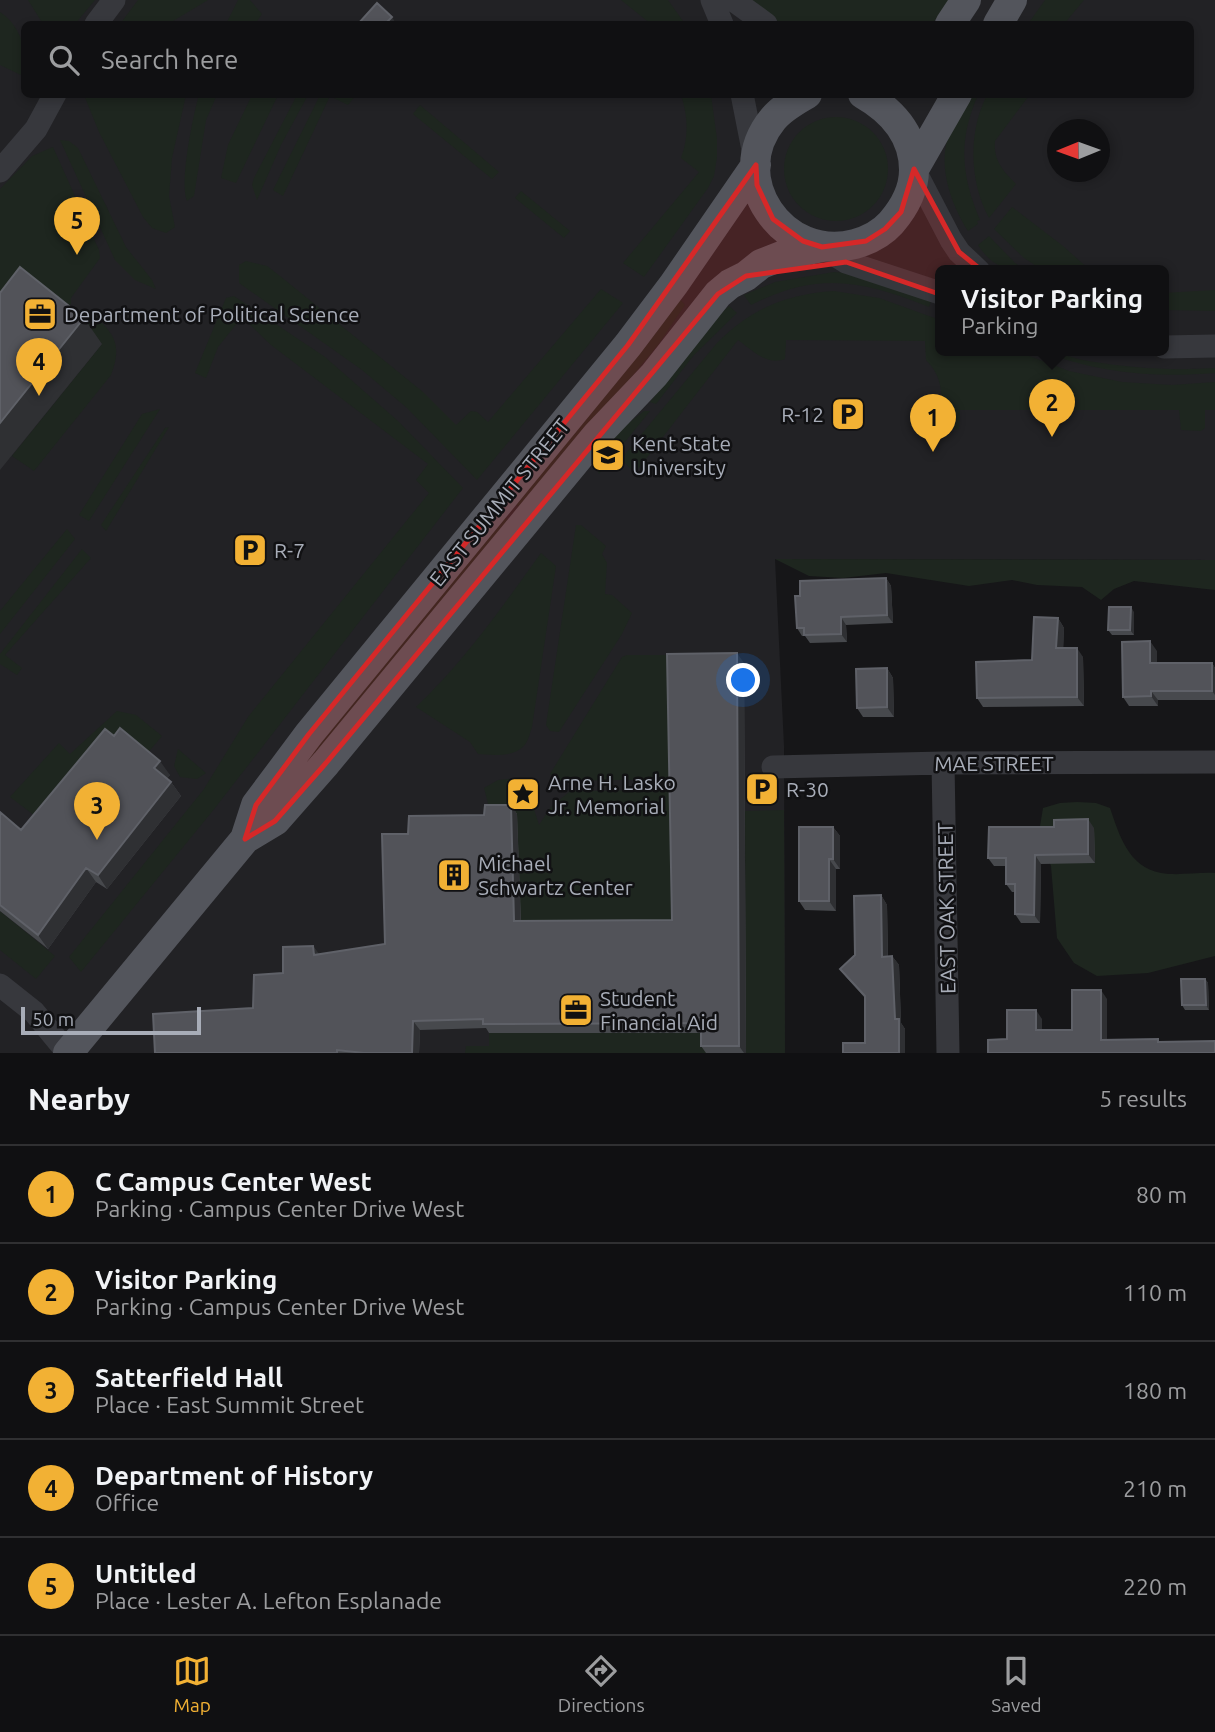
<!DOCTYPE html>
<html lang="en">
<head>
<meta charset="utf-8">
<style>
  :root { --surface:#101012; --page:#19191b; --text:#f1f3f6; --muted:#9c9d9f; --line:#303032; --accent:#f2b134 }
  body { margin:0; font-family:Ubuntu,sans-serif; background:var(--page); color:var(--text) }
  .compass { position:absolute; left:1047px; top:119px; width:63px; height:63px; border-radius:50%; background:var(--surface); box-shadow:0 4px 10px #0003; rotate:269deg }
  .scale { position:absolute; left:21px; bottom:18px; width:180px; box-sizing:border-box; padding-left:7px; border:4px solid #a8adb8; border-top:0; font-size:19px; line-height:24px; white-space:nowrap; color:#a8adb8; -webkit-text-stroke:5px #111113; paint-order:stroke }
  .you { position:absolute; left:744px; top:681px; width:24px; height:24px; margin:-18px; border:5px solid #fff; border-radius:50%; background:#1a73e8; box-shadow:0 0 0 10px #1a73e833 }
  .badge { display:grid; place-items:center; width:46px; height:46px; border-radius:50%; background:var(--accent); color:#111; font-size:23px; font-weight:700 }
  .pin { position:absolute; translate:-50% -58px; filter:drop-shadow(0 2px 4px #0008) }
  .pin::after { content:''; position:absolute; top:37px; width:24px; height:21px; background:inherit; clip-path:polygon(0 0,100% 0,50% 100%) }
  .popup { position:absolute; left:935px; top:265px; width:234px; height:91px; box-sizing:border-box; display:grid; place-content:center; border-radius:10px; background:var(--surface); filter:drop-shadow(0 2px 5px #0005); font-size:23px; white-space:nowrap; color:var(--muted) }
  .popup b { font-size:26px; color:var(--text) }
  .popup::after { content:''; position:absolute; left:50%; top:100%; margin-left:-14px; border:14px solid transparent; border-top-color:var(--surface) }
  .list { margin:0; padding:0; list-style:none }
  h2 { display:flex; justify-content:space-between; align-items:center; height:91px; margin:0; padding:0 28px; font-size:30px }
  h2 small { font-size:23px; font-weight:400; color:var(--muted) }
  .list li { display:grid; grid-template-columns:46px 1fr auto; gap:21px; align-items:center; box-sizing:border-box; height:98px; padding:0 28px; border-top:2px solid var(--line) }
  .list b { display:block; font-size:26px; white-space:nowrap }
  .list p { margin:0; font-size:23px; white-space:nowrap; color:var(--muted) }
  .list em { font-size:23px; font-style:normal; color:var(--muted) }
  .icon { flex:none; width:38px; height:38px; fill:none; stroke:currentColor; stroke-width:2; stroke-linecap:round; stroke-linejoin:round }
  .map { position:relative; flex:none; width:1215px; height:1053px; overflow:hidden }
  .search { position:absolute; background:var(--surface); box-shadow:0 4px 10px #0003; left:21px; right:21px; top:21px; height:77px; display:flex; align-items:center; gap:18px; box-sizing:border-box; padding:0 24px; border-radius:10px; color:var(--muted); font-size:26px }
  .sheet { height:581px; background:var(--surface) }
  nav { display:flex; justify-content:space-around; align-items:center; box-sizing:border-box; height:98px; border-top:2px solid var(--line); background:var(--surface); font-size:19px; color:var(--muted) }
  nav a { display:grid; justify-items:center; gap:4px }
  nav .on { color:var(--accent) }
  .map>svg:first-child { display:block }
  .built { fill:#222225; fill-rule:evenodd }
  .green { fill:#1e261f }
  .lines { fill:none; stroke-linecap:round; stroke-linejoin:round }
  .minor { stroke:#37383d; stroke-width:23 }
  .major { stroke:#53555c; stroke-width:30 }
  .wall { fill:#47494d }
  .shaded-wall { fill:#2f3033 }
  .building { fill:#525359; stroke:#5f6168; stroke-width:2 }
  .marked { fill:#d62828; fill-opacity:0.2; stroke:#d62828; stroke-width:5; stroke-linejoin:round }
  .labels { text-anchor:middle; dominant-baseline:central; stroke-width:5; stroke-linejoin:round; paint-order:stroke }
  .poi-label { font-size:21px; fill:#a8adb8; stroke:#111113; text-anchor:start }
  .street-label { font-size:21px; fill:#a8adb8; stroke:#111113 }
</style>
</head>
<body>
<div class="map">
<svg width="1215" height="1053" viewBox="0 0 1215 1053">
  <rect width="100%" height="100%" fill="#161618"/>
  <path class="built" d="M0 0H1215V560L775 559 784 746 785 1053H0ZM24 24H1190V94H24ZM1058 130H1100V172H1058ZM940 271H1164V351H940Z"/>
  <path class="green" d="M28 0H95L75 24H43Z
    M138 0H208L168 24H120Z
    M238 0H250L262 14 255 24H226Z
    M621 0H668L685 24H651Z
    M750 0H950L932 24H781Z
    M1045 0H1084L1064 24H1028Z
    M0 12C20 25 30 54 23 76L0 65Z
    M84 95H186L172 158 169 196 175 227 166 233 152 228 143 217 99 132Z
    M199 95H217L206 120 194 196 187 201C179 184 193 115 199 95Z
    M252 95H278L236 183 221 178 228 145Z
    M297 95H308L281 145 257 200 252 185 254 178Z
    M320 95H356L348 105 330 96 283 196 273 190Z
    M681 95H711L717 139V157L714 176 708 188 644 277 623 263 699 172 681 158C689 136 688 116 681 95Z
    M968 95H978C958 140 961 175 980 220L977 221 978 224 968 231C952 206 939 170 947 141 952 125 961 109 968 95Z
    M987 95H1027L1028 97 995 141C993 160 1003 171 1016 184L989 218C969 181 968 132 987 95Z
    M420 105 499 172 492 179 413 114Z
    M784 169a52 52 0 1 1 104 0a52 52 0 1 1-104 0Z
    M60 140 69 141 78 148 126 247 152 280 156 289 135 280 115 260Z
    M53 147 99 250 100 258 71 298V304L0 340V189L32 156Z
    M521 191 570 231 564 238 515 198Z
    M1012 207 1063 246 1091 271H1044L1024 258 994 229Z
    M989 236 1015 263 1027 271C1005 271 991 265 978 245Z
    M246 261 267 266 280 276 423 392 456 425 471 411 477 412 488 422 601 289 623 303 477 480 407 408 362 370 239 283V265Z
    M834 272 847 273 933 296 929 307C862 280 817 271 751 305L744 295 775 282Z
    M1215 290V311L1164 310V293Z
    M834 291 879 298 940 320V351H1016L1069 371 1122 382 1172 385 1215 382V410H1205V428L1201 431 1181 430 1179 410H960L959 429 944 430 941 427C941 400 946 380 926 360L925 341 786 340 785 359C767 366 752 350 738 340L635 473 621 459 717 343C751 309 786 294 834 291Z
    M234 296 325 357 398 421 463 488 215 808 81 972 69 957 204 789 248 717 429 493 416 480 428 464 271 345 242 317 218 347 206 378 195 373 226 298Z
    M678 297 685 305 658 345 522 510 513 502Z
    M729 306 737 313 694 355 656 404 650 402 713 321Z
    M85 310C93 312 97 318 103 324 119 340 119 354 111 375L34 471 12 456 102 344 76 323Z
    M1040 351C1059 351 1070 358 1088 361 1131 368 1171 371 1215 368V373C1154 378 1098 373 1040 351Z
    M160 409 89 521 79 515 142 414Z
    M644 411H650L599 474C588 451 628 424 644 411Z
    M169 427 106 531 101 525 165 428Z
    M502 515 512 523 265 816 317 741Z
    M576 525H581L606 546 602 554 607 563 605 594 612 595 632 613 622 634 559 732 550 731 546 725Z
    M67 529 75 539 0 634V611Z
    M82 549 91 558 5 655 22 668 17 675 0 664V654Z
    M541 553 556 566 532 727C530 732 529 739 526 743 517 758 492 755 478 754L470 742 416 707C464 662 503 606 541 553Z
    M775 559 1215 560V590L1134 581 1114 589 1101 600 1082 587 1037 585 1012 580 969 586 886 573 843 578 809 576Z
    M627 655H672L676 779 558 781 550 774 622 657Z
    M117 711 136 715 162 736 146 755 47 825 10 797 59 743 70 754Z
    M178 749 206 773 197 779 180 777 174 766Z
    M516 778 530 796 539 825 550 808 570 791 676 790 679 929 521 930 484 788 498 780Z
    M1077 802 1096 803 1110 808C1119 834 1128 867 1161 873 1178 876 1197 872 1215 873V956L1148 973 1097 976 1074 963 1057 938 1051 866 1039 832 1043 808 1060 803Z
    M784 810 785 1053H746L745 811Z
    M0 911 55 956 36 979 0 950Z
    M489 1033H707V1053H465L466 1046H489Z"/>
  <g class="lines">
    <path class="minor" d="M712 0 722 24
      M733 0 766 24
      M96 24 114 0
      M742 94 755 160
      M914 169 951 240 959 252 979 271
      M0 171 36 129 55 94
      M822 247 846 262 940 293
      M1164 347 1215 346
      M943 763 948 1053
      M773 767 943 763 1215 762
      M0 985 34 1012 68 1053"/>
    <path class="major" d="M950 24 966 0
      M998 24 1012 0
      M807 94C795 101 782 108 773 119 724 178 783 263 855 244 869 240 882 233 891 223 904 208 914 189 914 170 914 134 891 110 863 94
      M914 169 957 94
      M245 839 256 805 309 734 628 345 674 284 756 165
      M68 1053 245 839 275 821 326 763 597 435 654 375 718 294 730 284 746 276 761 264 784 255 822 247"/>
  </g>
  <path class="wall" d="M886 578 891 586 893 623 846 625 847 642 810 643 805 636H802L797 628 800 596Z
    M1134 612V635H1112L1108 630Z
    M1058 618 1064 628 1063 648 1083 657 1084 706 983 707 977 698 1032 660Z
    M1157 651V663H1212L1215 668V700H1158V706H1129L1123 697Z
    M744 663 746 1053H706L701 1046V1033H489L486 1028 420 1030 419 1053H155L253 1008 283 973 313 946 319 955 385 944 408 834 484 815 511 805 517 814 521 921 672 920Z
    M887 668 893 678 894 717H863L857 708Z
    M114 736 170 775 167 778 171 782 181 796 107 889 96 882 48 949 0 911V812L21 830Z
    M833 827 840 836V869H836V911L805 910 799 901Z
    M1094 828 1095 863 1041 864 1040 923H1021L1015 914V892H1012L1006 884V866H994L988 858Z
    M881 895 887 905 888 956H892L899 965 901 1023 905 1029V1053H843L865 1043V998L847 978 840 969 855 955Z
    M1205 979 1208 983 1209 1010H1185L1182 1005Z"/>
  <path class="shaded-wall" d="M392 17 395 22 392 24H385Z
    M84 318 102 344 0 470V423Z
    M886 578 891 586 893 623 887 615Z
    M1131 607 1134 612V635L1130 630Z
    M841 617 846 625 847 642 841 634Z
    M1058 618 1064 628 1063 657 1056 648Z
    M1150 641 1157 651V672L1150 663Z
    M1077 648 1083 657 1084 706 1077 697Z
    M737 653 744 663 746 1053H744L739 1046Z
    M1212 663 1215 668V695L1212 691Z
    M887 668 893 678 894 717 887 707Z
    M1151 691 1158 700V706L1151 696Z
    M160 761 170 775 164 782 154 768Z
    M171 782 181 796 107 889 98 875Z
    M511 805 517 814 521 930 514 921Z
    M1088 819 1094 828 1095 863 1088 854Z
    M833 827 840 836V869L833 859Z
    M1035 855 1041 864 1040 923 1034 915Z
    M829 859 836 869V911L829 901Z
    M86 868 96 882 48 949 38 935Z
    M881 895 887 905 888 966 882 957Z
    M313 946 320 955H314Z
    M892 956 899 965 901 1023 905 1029V1053H899L895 1019Z
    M1205 979 1208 983 1209 1010 1206 1005Z
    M1101 990 1107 999V1050L1101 1040Z
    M1036 1010 1042 1019V1040L1036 1030Z
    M413 1021 420 1030 419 1053H412Z"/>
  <path class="building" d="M377 3 392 17 385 24H358Z
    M20 267 84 318 0 423V293Z
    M886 578 887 615 841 617V634L804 635V628H797L795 596H800V581Z
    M1109 607H1131L1130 630H1108Z
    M1034 617 1058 618 1056 648H1077V697L977 698 976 662 1032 660Z
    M1150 641V663H1212V691H1151V696L1123 697 1122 642Z
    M737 653 739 1046H701V1023L483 1024V1019L413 1021 412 1053H364L337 1050V1053H155L153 1014 253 1008 254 975 283 973V947L313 946 314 955 385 944 382 834H408L409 816 484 815 485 805H511L514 921 672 920 667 654Z
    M887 668V707L857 708 856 669Z
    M120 728 160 761 154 768 171 782 98 875 86 868 38 935 0 905V812L21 830 105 729 114 736Z
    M1088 819V854L1035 855 1034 915 1015 914V884H1006V858H988L989 827H1054V820Z
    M799 827H833V859H829V901H799Z
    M881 895 882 957 892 956 895 1019H899V1053H843V1043H865V996L840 969 855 955 854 896Z
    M1181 979H1205L1206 1005H1182Z
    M1072 990H1101V1040L1158 1039V1042L1215 1041V1053H988V1040L1007 1039V1010H1036V1030H1072Z"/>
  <path class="marked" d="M756 165 757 185 773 219 803 241 822 247 866 241 885 229 901 212 914 169 959 252 1039 317 977 307 846 262 746 276 718 294 326 763 275 821 245 839 256 805 309 734 628 345Z"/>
  <defs>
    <g id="office-square" transform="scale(1.75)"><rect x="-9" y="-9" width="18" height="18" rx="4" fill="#f2b134" stroke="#111113"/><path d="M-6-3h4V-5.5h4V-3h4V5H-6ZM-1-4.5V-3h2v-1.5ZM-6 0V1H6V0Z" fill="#111"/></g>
    <g id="parking-square" transform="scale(1.75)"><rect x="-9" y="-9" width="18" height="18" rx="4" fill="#f2b134" stroke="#111113"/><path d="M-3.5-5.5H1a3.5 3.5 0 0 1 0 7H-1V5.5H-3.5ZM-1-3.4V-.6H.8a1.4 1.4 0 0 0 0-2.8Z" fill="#111"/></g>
    <g id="university-square" transform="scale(1.75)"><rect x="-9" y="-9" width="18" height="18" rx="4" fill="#f2b134" stroke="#111113"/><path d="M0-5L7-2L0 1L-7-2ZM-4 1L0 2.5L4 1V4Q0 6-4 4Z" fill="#111"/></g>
    <g id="sight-square" transform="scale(1.75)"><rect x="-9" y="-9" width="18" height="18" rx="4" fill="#f2b134" stroke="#111113"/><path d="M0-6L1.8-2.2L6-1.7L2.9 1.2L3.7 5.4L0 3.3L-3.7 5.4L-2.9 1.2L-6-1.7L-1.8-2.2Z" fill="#111"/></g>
    <g id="building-square" transform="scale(1.75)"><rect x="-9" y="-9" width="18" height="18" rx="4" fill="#f2b134" stroke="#111113"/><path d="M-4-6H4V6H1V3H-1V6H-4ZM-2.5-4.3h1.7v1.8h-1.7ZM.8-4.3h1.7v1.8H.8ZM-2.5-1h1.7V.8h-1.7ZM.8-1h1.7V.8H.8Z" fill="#111"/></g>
  </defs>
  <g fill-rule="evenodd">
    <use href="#office-square" x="40" y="314"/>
    <use href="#parking-square" x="848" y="414"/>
    <use href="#university-square" x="608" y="455"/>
    <use href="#parking-square" x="250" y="550"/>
    <use href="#parking-square" x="762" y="789"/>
    <use href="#sight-square" x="523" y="794"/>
    <use href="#building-square" x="454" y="875"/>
    <use href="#office-square" x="576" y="1010"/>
  </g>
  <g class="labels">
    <g class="poi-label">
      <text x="64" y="314">Department of Political Science</text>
      <text x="824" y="414" text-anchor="end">R-12</text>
      <text x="632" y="443">Kent State<tspan x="632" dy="24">University</tspan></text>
      <text x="274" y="550">R-7</text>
      <text x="548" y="782">Arne H. Lasko<tspan x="548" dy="24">Jr. Memorial</tspan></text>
      <text x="786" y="789">R-30</text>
      <text x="478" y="863">Michael<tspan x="478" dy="24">Schwartz Center</tspan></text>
      <text x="600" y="998">Student<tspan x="600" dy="24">Financial Aid</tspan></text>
    </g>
    <g class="street-label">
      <text transform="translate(499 502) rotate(-51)">EAST SUMMIT STREET</text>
      <text x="994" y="763">MAE STREET</text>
      <text transform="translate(946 908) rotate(-91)">EAST OAK STREET</text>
    </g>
  </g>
</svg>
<svg class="compass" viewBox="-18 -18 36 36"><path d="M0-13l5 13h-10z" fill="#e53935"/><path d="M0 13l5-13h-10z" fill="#9c9d9f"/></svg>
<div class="scale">50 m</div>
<div class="you"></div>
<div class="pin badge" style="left:933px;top:452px">1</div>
<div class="pin badge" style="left:1052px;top:437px">2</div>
<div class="popup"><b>Visitor Parking</b>Parking</div>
<div class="pin badge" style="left:97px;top:840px">3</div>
<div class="pin badge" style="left:39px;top:396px">4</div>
<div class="pin badge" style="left:77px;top:255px">5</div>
<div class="search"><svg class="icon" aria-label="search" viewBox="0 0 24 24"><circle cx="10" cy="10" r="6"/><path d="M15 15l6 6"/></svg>Search here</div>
</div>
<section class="sheet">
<h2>Nearby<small>5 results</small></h2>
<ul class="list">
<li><span class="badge">1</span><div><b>C Campus Center West</b><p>Parking · Campus Center Drive West</p></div><em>80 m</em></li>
<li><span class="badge">2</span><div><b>Visitor Parking</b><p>Parking · Campus Center Drive West</p></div><em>110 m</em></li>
<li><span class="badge">3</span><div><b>Satterfield Hall</b><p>Place · East Summit Street</p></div><em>180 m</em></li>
<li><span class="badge">4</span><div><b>Department of History</b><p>Office</p></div><em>210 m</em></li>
<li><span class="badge">5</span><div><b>Untitled</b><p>Place · Lester A. Lefton Esplanade</p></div><em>220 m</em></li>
</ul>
</section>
<nav>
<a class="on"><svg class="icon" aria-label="map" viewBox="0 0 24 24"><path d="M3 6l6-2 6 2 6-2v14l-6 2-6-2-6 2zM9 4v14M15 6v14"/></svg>Map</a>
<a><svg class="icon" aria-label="directions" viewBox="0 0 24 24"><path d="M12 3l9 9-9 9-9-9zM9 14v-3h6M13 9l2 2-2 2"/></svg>Directions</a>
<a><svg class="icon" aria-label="saved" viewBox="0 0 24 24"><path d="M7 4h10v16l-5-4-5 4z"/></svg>Saved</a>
</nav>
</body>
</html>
